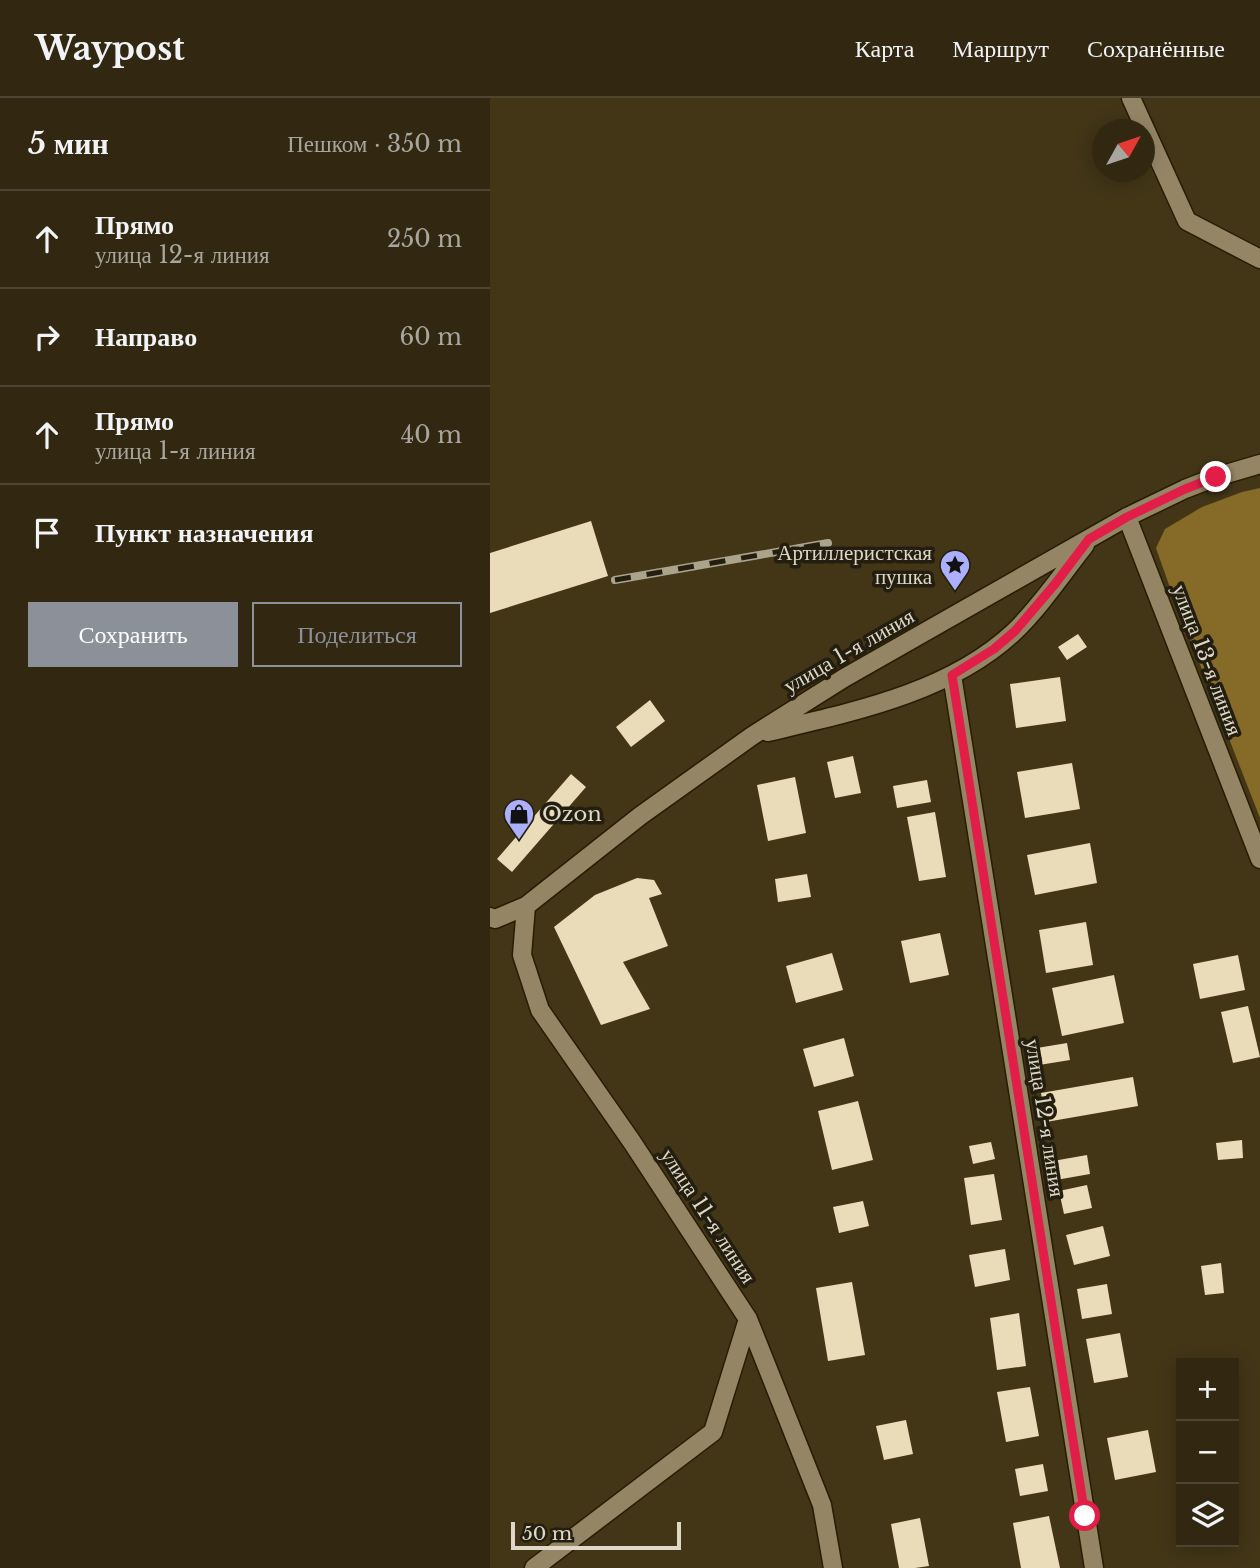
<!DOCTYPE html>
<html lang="ru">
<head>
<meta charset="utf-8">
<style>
  :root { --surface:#322811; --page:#3a301a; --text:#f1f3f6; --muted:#a8a69f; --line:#4d4431; --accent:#8c9099 }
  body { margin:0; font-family:"Libre Baskerville",serif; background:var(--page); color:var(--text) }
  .controls { position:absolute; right:21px; bottom:21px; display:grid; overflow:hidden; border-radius:0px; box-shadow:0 4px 18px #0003 }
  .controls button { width:63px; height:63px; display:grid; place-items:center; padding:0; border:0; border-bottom:2px solid var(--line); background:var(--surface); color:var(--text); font:35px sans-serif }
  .compass { position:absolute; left:602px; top:21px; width:63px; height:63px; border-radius:50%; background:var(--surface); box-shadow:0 4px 18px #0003; rotate:50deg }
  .scale { position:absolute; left:21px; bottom:18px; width:170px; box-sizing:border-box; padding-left:7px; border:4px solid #dfd8c7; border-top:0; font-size:19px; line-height:24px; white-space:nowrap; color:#dfd8c7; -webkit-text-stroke:5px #241e11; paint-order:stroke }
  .stop { position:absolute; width:21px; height:21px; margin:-16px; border:5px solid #e11d48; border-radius:50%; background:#fff }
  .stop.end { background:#e11d48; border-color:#fff; box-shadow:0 2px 7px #0008 }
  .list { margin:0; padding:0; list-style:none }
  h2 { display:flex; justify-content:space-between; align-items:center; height:91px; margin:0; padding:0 28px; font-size:30px }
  h2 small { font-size:23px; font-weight:400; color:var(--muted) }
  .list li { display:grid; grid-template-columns:46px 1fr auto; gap:21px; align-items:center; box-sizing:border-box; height:98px; padding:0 28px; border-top:2px solid var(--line) }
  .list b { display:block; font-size:26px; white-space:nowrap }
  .list p { margin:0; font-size:23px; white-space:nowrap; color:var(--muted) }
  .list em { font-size:23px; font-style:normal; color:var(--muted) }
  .actions { display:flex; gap:14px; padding:21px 28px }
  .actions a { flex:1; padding:16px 0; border:2px solid var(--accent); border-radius:0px; text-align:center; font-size:24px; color:var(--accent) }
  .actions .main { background:var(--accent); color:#fff }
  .icon { flex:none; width:38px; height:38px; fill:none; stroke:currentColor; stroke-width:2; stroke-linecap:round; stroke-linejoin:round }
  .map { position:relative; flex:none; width:770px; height:1470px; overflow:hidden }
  header { display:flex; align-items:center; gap:42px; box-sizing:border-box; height:98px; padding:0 35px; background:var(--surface); border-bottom:2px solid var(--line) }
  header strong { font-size:33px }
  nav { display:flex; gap:38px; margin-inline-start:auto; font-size:24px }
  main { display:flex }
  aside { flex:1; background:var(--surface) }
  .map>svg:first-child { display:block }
  .forest { fill:#856b27 }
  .building { fill:#ebdcb9 }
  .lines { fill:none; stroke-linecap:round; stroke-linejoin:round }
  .minor-casing { stroke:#281d00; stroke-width:21 }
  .minor { stroke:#948665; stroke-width:18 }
  .rail-casing { stroke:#aca38d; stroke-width:8 }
  .rail { stroke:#241e11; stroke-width:5; stroke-dasharray:16; stroke-linecap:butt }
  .route { stroke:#e11d48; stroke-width:9 }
  .labels { text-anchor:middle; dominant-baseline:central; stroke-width:7; stroke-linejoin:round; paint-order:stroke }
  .poi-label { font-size:21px; fill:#dfd8c7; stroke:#241e11; text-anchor:end }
  .street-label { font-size:21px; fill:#dfd8c7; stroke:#241e11 }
</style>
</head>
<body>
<header>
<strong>Waypost</strong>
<nav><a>Карта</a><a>Маршрут</a><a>Сохранённые</a></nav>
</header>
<main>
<aside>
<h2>5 мин<small>Пешком · 350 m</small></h2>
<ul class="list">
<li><svg class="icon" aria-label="ahead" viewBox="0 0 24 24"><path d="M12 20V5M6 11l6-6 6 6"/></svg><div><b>Прямо</b><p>улица 12-я линия</p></div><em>250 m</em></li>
<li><svg class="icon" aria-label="right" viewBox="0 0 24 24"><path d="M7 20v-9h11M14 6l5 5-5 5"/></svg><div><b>Направо</b></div><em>60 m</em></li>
<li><svg class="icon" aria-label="ahead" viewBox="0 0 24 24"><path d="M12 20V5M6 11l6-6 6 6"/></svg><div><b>Прямо</b><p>улица 1-я линия</p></div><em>40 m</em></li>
<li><svg class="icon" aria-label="arrive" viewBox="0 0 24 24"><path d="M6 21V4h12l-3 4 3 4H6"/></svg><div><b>Пункт назначения</b></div></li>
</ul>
<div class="actions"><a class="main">Сохранить</a><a>Поделиться</a></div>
</aside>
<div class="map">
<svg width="770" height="1470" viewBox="0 0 770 1470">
  <rect width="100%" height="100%" fill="#423617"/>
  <path class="forest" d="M770 390V720L679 487 666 450 675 431 712 409 752 394Z"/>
  <path class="building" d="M101 423 118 478 0 515V455Z
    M588 536 597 549 577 562 568 549Z
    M570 579 576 623 526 630 520 586Z
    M160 602 175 623 141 649 126 629Z
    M363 658 371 695 345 700 337 664Z
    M582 665 590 711 535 720 527 674Z
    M81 676 96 689 22 774 7 761Z
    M305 679 316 735 278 743 267 687Z
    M437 682 441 704 407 710 403 688Z
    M445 714 456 779 429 783 417 719Z
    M600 745 607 785 545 797 537 757Z
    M317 776 321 799 288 804 285 781Z
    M147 780 164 782 172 796 159 800 178 848 133 864 160 911 111 927 64 829 105 797Z
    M596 824 603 867 556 875 549 832Z
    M450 835 459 877 420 885 411 843Z
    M342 855 353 892 306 905 296 868Z
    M748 857 755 892 710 901 703 866Z
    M624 877 634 925 572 938 562 890Z
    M758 908 770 959 743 965 731 914Z
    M354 940 364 978 324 989 313 951Z
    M577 945 580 962 543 968 541 951Z
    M643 979 648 1008 556 1024 551 995Z
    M368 1003 383 1062 342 1072 328 1013Z
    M752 1042 753 1060 728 1062 726 1045Z
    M501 1044 505 1061 483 1066 479 1048Z
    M597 1057 600 1076 566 1082 563 1063Z
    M504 1076 512 1122 481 1127 474 1080Z
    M597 1087 602 1110 574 1116 569 1093Z
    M373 1103 379 1128 349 1135 343 1109Z
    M613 1128 620 1158 584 1167 576 1137Z
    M515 1151 520 1182 485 1189 479 1157Z
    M731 1165 734 1195 715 1197 711 1168Z
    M362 1184 375 1257 338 1263 326 1190Z
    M617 1186 622 1216 592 1221 587 1191Z
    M529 1215 536 1268 507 1272 500 1220Z
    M630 1235 638 1279 604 1285 596 1241Z
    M540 1289 549 1338 516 1344 507 1294Z
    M416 1322 423 1356 394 1362 386 1328Z
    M658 1332 666 1374 625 1382 617 1340Z
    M553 1366 558 1393 530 1398 525 1371Z
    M559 1418 570 1470H531L523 1425Z
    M430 1420 439 1468 425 1470H409L401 1426Z"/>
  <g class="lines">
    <g class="minor-casing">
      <path id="minor" d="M641 0 697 123 770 161
        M637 419 770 761
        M462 577 604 1470
        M278 634C362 614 459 595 524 534 550 509 573 475 595 447
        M36 808 32 857 50 912 142 1044 258 1221 332 1407 343 1470
        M0 819 5 821 36 808 150 718 262 638 354 580 637 419 695 391 726 379 770 366
        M44 1470 223 1334 258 1221"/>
    </g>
    <use href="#minor" class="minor"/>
    <g class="rail-casing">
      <path id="rail" d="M125 482 338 445"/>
    </g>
    <use href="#rail" class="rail"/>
  </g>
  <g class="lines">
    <path class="route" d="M595 1418 462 577 504 551 525 533 565 486 599 441 637 419 695 391 726 379"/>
  </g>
  <defs>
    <g id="sight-pin" transform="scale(1.575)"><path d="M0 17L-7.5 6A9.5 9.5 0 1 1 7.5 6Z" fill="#acaffb" stroke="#241e11"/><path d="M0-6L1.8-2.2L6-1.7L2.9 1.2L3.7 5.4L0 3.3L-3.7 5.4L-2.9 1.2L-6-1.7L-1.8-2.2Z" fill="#111"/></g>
    <g id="shop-pin" transform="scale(1.575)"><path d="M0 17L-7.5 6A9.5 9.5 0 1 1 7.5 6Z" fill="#acaffb" stroke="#241e11"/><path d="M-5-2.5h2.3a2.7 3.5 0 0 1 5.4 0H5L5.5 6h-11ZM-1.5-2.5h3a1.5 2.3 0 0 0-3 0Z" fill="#111"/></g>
  </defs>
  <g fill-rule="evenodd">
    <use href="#sight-pin" x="465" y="467"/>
    <use href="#shop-pin" x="29" y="716"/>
  </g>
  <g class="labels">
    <g class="poi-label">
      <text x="442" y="455">Артиллеристская<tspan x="442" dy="24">пушка</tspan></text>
      <text x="52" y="716" text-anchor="start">Ozon</text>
    </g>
    <g class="street-label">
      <text transform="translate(359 553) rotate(-30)">улица 1-я линия</text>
      <text transform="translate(717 562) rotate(69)">улица 13-я линия</text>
      <text transform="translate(555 1020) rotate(81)">улица 12-я линия</text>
      <text transform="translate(218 1118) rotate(57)">улица 11-я линия</text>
    </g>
  </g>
</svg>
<div class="controls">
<button>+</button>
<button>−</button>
<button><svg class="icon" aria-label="layers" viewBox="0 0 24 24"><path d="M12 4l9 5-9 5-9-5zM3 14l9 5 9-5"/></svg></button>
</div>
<svg class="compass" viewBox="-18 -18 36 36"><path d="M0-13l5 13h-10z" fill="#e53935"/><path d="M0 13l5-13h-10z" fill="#a8a69f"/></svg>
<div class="scale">50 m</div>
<div class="stop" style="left:595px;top:1418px"></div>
<div class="stop end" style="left:726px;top:379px"></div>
</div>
</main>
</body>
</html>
